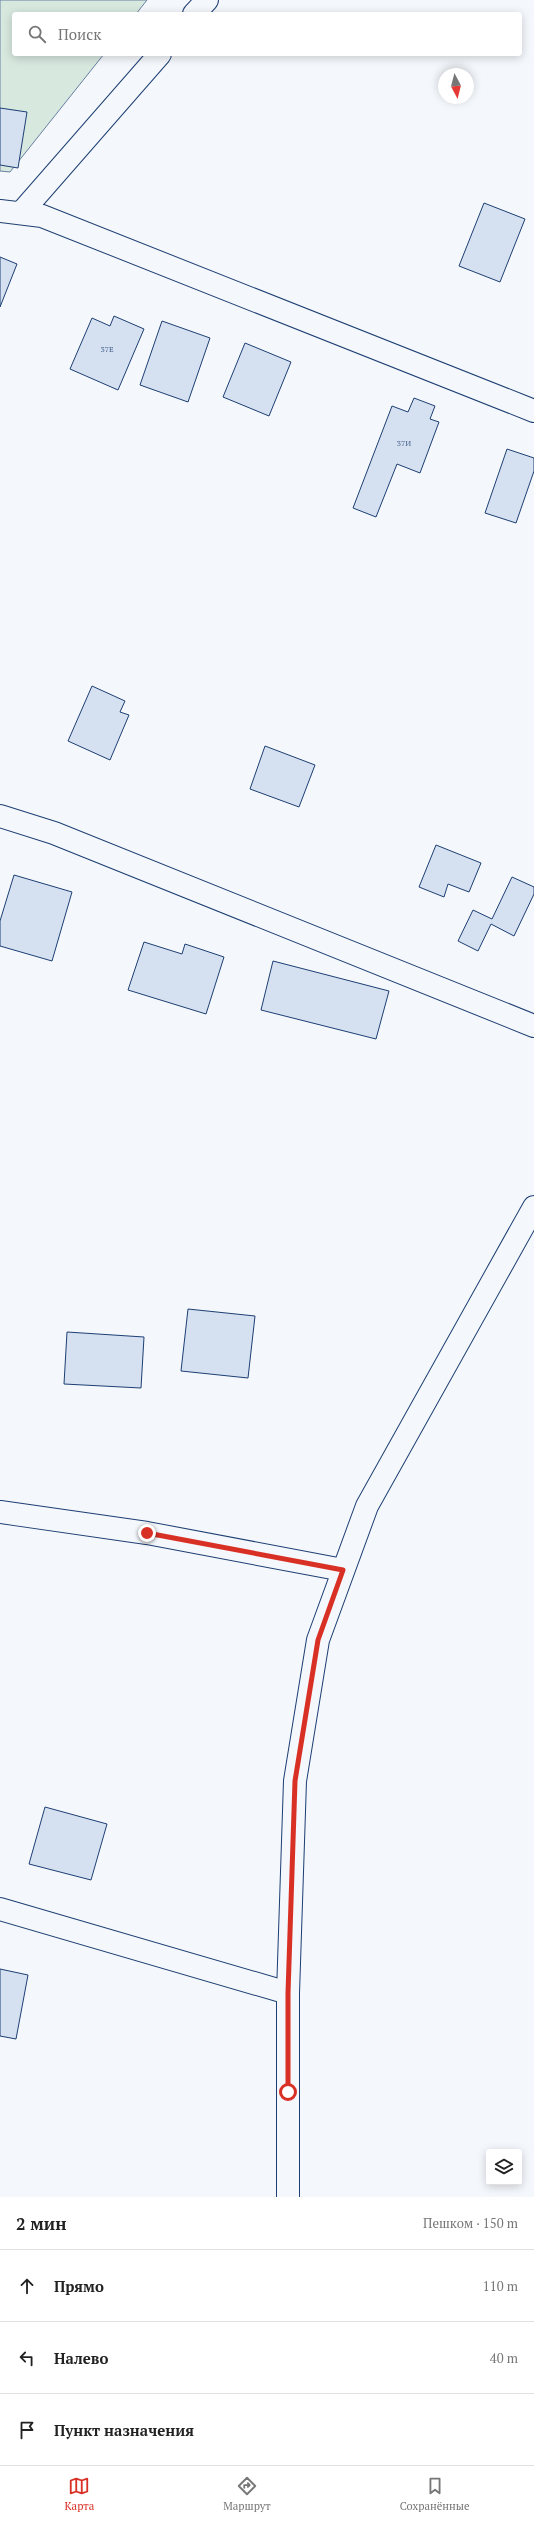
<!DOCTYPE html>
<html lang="ru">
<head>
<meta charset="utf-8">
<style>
  :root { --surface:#fff; --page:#f6f6f6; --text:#222; --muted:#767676; --line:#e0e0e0; --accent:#d93025 }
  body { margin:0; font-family:"PT Serif",serif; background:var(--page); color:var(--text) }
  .controls { position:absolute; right:12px; bottom:12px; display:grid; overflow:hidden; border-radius:4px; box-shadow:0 2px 10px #0003 }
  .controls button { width:36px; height:36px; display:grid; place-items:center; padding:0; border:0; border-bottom:1px solid var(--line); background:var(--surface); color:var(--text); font:20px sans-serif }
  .compass { position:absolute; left:438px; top:68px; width:36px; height:36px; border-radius:50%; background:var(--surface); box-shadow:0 2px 10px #0003; rotate:173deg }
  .stop { position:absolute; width:12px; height:12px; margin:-9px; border:3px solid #d93025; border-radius:50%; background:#fff }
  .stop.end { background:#d93025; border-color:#fff; box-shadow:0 1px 4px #0008 }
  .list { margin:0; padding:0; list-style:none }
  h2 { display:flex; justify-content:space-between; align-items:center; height:52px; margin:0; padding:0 16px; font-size:17px }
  h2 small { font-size:13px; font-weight:400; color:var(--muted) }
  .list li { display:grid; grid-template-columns:26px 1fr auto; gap:12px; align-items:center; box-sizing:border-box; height:72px; padding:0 16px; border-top:1px solid var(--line) }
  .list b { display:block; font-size:15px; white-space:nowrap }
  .list em { font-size:13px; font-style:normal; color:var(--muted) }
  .icon { flex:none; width:22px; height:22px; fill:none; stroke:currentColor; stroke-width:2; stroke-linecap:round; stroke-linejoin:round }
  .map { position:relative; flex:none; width:534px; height:2197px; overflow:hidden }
  .search { position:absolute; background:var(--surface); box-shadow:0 2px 10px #0003; left:12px; right:12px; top:12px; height:44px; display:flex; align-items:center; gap:10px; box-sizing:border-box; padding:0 14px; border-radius:4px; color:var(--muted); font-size:15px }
  .sheet { height:268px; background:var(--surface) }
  nav { display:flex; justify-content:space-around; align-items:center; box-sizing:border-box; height:56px; border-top:1px solid var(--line); background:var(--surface); font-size:11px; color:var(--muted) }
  nav a { display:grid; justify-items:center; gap:2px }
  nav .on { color:var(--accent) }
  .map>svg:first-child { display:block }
  .green { fill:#d7e8df; stroke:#687fa3 }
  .building { fill:#d5e0f0; stroke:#1d3f73 }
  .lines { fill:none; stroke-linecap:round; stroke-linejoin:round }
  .minor-casing { stroke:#1d3f73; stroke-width:24 }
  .tertiary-casing { stroke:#1d3f73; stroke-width:24 }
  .minor { stroke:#f4f7fb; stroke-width:22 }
  .tertiary { stroke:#f4f7fb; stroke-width:22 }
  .route { stroke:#d93025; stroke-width:5 }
  .labels { text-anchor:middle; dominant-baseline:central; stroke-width:3; stroke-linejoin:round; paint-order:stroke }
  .number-label { font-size:8px; fill:#4b6792 }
</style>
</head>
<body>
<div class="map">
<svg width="534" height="2197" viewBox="0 0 534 2197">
  <rect width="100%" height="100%" fill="#f4f7fb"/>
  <path class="green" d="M0 0H147L136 14H14V54H104L10 172 0 171Z"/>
  <path class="building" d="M0 108 27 112 18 168 0 165Z
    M484 203 525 219 500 282 459 266Z
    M0 257 17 264 0 307Z
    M114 316 144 329 118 390 70 369 92 318 110 326Z
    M162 321 210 338 188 402 140 385Z
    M245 343 291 362 269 416 223 397Z
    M414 398 435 406 430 419 439 422 420 473 397 464 376 517 353 508 392 406 408 412Z
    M507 449 534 458V471L516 523 485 513Z
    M92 686 125 701 120 712 129 715 110 760 68 741Z
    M265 746 315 765 299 807 250 789Z
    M436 845 481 863 469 892 448 884 444 897 419 887Z
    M14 875 72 892 52 961 0 946V921Z
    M512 877 534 887V894L514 936 491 924 478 951 458 941 473 910 492 919Z
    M144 942 182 954 185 944 224 957 206 1014 128 990Z
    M273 961 389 991 376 1039 261 1010Z
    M188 1309 255 1316 248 1378 181 1371Z
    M67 1332 144 1337 141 1388 64 1384Z
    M45 1807 107 1824 91 1880 29 1864Z
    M0 1969 28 1975 16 2039 0 2036Z"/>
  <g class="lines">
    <g class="minor-casing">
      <path id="minor" d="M194 14 207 0
        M0 211 42 216 534 411
        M21 213 160 54
        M0 816 54 833 534 1026
        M0 1512 147 1533 343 1570
        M0 1909 288 1993"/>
    </g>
    <g class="tertiary-casing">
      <path id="tertiary" d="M288 2197V1993L295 1781 318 1640 367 1506 534 1207"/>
    </g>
    <use href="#minor" class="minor"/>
    <use href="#tertiary" class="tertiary"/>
  </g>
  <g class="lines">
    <path class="route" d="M147 1533 343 1570 318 1640 295 1781 288 1993V2092"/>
  </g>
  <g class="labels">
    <g class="number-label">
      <text x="107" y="349">37Е</text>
      <text x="404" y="443">37И</text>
    </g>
  </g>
</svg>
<div class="controls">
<button><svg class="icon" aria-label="layers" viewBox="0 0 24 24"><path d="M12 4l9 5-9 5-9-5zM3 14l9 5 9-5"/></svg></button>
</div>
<svg class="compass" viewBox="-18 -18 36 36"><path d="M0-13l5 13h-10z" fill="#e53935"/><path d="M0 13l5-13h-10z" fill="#767676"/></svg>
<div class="stop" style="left:288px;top:2092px"></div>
<div class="stop end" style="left:147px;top:1533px"></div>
<div class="search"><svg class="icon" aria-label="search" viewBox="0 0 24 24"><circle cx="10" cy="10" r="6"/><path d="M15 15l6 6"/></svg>Поиск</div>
</div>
<section class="sheet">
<h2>2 мин<small>Пешком · 150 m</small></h2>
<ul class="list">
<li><svg class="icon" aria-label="ahead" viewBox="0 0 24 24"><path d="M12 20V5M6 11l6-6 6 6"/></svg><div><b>Прямо</b></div><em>110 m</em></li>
<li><svg class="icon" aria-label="left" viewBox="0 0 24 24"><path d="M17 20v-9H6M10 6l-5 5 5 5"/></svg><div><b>Налево</b></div><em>40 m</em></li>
<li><svg class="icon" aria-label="arrive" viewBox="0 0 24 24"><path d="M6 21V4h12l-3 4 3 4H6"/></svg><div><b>Пункт назначения</b></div></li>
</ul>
</section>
<nav>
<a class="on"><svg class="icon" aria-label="map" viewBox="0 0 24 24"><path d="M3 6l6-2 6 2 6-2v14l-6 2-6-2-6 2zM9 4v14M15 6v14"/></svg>Карта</a>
<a><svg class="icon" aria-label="directions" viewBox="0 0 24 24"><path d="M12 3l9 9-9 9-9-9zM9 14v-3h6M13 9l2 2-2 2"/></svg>Маршрут</a>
<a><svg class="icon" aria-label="saved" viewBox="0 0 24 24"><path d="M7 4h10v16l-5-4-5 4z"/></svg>Сохранённые</a>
</nav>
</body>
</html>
